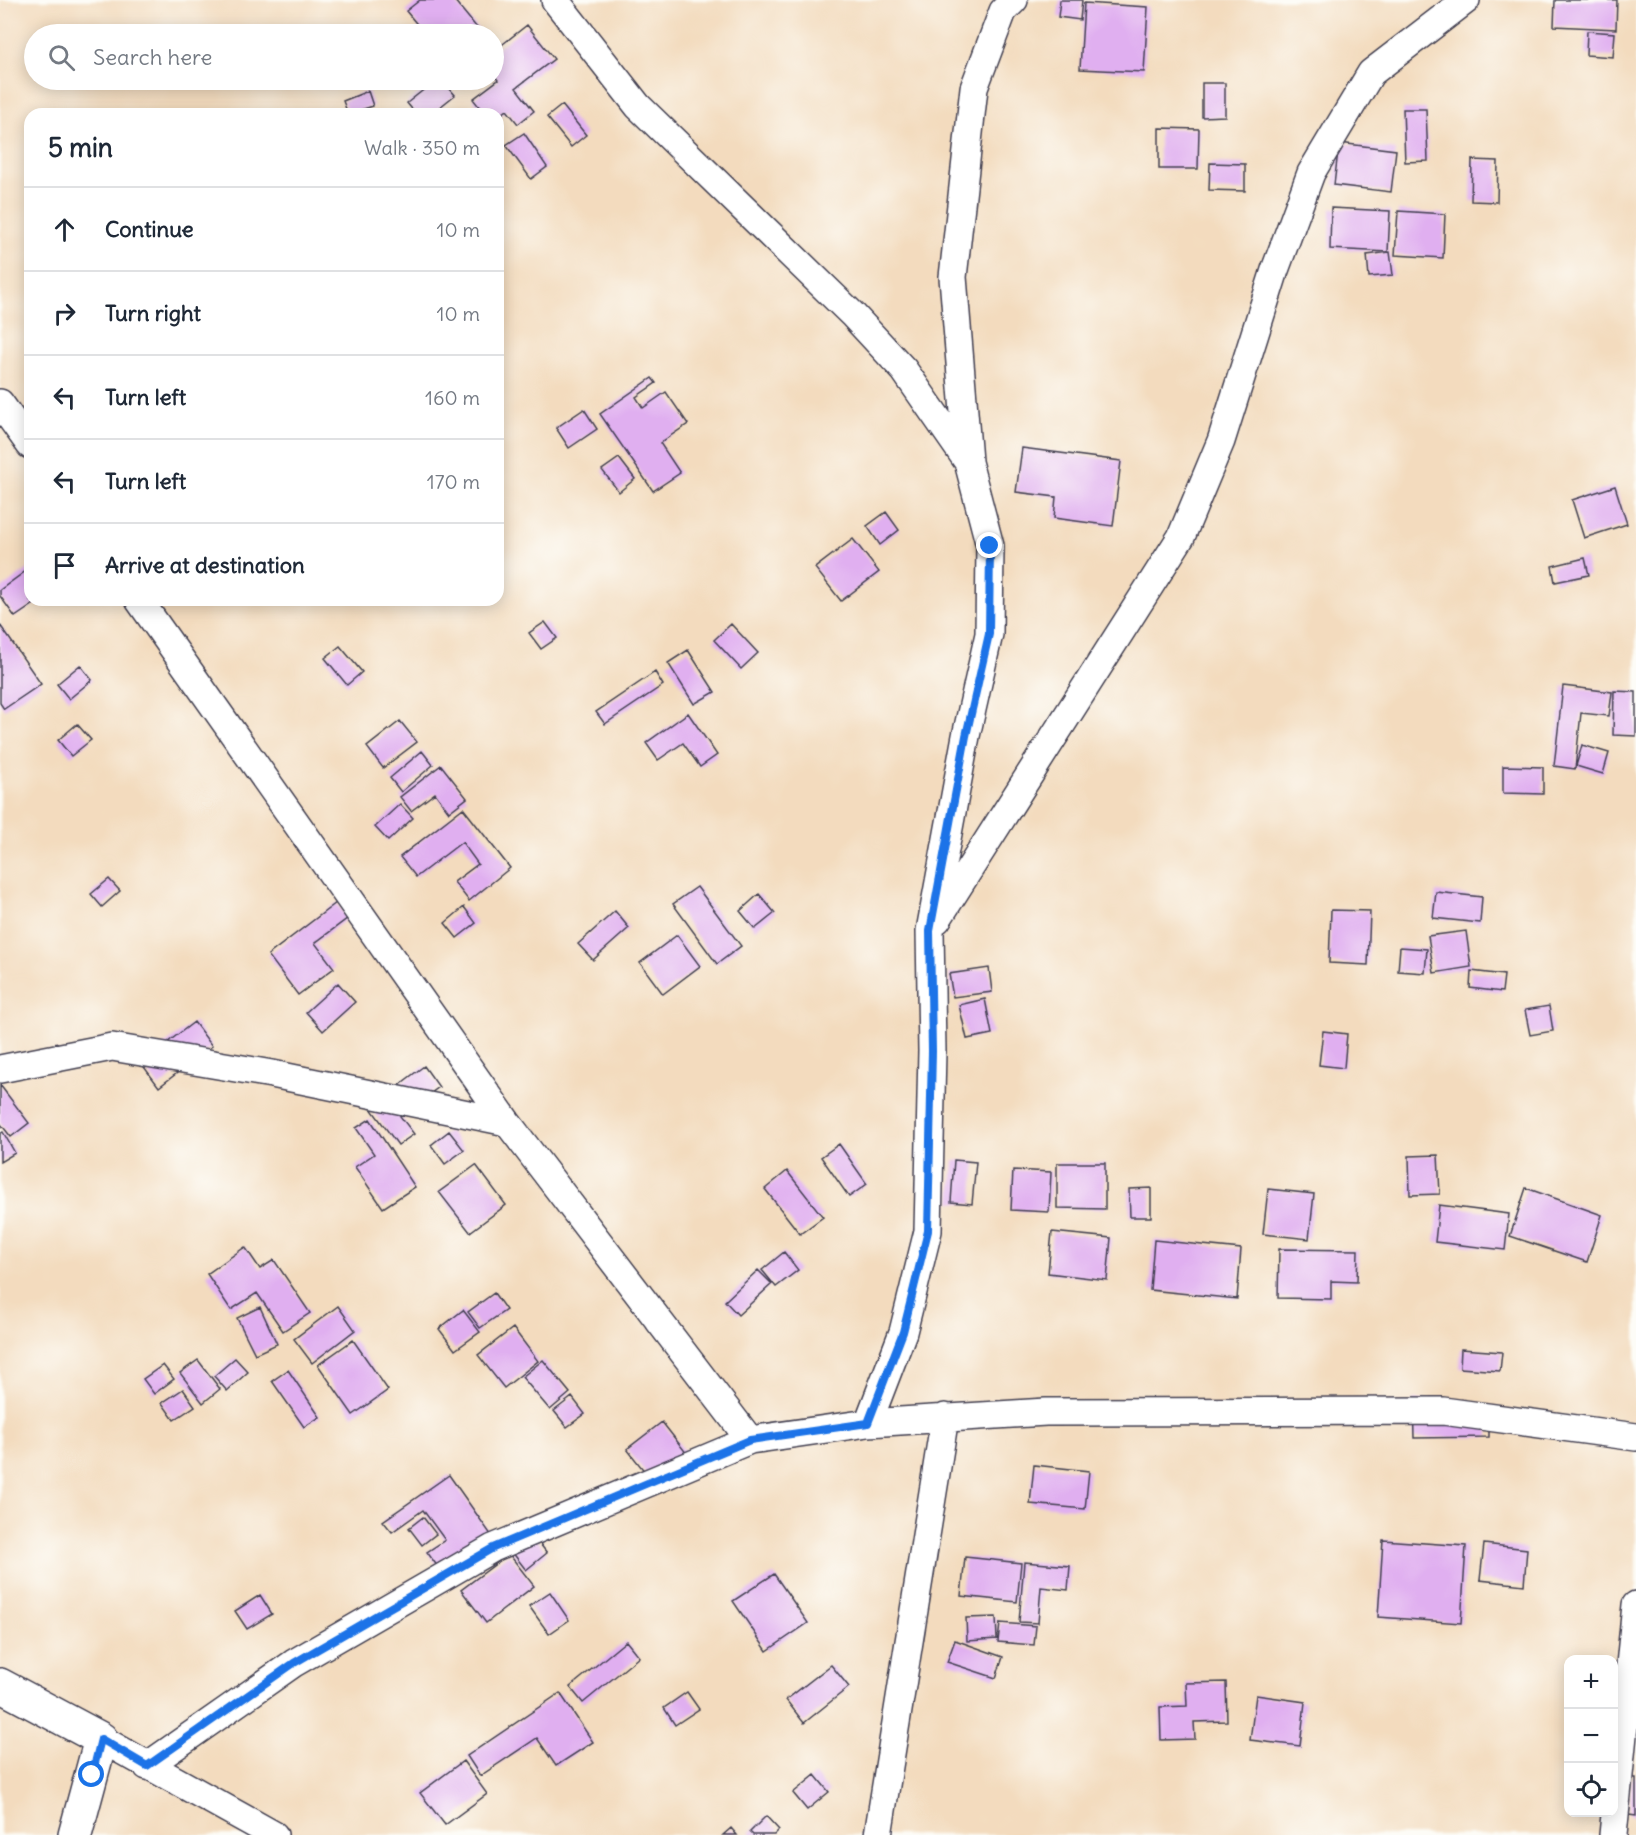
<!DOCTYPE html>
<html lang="en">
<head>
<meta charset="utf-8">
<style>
  :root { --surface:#fff; --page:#f6f6f7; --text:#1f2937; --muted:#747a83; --line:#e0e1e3 }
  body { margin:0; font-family:Delius,sans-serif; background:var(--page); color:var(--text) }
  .controls { position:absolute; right:18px; bottom:18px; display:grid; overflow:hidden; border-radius:12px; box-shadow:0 3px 15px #0003 }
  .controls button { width:54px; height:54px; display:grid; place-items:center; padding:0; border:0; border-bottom:2px solid var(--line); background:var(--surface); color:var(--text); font:30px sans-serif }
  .stop { position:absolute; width:18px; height:18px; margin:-14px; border:4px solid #1a73e8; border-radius:50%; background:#fff }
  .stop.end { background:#1a73e8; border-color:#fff; box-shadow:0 2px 6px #0008 }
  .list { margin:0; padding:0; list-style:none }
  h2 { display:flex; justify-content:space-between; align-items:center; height:78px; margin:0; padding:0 24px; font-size:26px }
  h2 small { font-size:20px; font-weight:400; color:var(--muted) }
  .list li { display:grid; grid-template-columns:39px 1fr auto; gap:18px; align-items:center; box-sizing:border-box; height:84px; padding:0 24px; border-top:2px solid var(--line) }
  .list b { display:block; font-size:22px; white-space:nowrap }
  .list em { font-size:20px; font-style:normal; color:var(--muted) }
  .icon { flex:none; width:33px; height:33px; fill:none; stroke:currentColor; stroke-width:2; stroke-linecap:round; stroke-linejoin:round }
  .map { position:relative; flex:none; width:1636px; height:1835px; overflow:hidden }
  .search { position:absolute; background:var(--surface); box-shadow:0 3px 15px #0003; left:24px; top:24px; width:480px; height:66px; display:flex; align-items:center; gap:15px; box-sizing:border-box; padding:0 21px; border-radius:33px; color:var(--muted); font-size:22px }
  .panel { position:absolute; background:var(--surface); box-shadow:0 3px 15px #0003; left:24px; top:108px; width:480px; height:498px; border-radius:18px }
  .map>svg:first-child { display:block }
  .building { fill:#e0aff0 }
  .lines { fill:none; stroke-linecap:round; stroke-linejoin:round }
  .minor-casing { stroke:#413e4f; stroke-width:30 }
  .tertiary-casing { stroke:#413e4f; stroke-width:36 }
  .minor { stroke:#fff; stroke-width:27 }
  .tertiary { stroke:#fff; stroke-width:33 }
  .route { stroke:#1a73e8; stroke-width:8 }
</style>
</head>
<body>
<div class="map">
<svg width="1636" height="1835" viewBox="0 0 1636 1835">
  <rect width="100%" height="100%" fill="#fdfcf7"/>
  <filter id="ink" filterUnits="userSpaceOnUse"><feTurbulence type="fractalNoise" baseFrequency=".0167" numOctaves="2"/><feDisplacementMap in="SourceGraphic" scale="12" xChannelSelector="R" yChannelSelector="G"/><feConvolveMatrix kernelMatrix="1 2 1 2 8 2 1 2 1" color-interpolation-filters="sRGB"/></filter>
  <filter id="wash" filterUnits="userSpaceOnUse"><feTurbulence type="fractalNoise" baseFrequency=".008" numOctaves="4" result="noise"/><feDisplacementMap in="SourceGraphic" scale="24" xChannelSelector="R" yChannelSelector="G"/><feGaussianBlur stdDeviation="1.35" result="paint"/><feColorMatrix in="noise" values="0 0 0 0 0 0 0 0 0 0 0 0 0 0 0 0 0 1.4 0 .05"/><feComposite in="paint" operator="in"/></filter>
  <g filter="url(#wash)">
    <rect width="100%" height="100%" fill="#f3dbbe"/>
    <g id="blocks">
      <path class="building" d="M420 0H454L482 34H425L406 11Z
        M1060 0H1082L1080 20 1058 17Z
        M1555 0H1617L1616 29 1554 26Z
        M1084 3 1148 7 1144 72 1080 69Z
        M527 25 554 59 516 88 534 111 518 124 507 110 498 117V114H485L473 99 498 80 494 75V51Z
        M1587 31 1615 33 1613 57 1586 55Z
        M337 80H352L342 87Z
        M436 80H442L455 95 431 114H416L407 103Z
        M1202 83H1225V116L1202 117Z
        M368 91 373 106 348 114 343 101Z
        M562 105 586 135 571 147 547 117Z
        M1403 109H1426L1428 161 1405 162Z
        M1159 128 1199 129 1198 169H1159Z
        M524 133 547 167 531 179 506 145Z
        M1339 143 1396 150 1391 192 1334 185Z
        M1472 160 1498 161 1497 202 1471 201Z
        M1210 163 1245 164V191L1209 190Z
        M1331 208 1390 211 1388 252 1330 249Z
        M1398 211 1445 214 1443 258 1395 255Z
        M1390 252 1393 275 1369 277 1367 255Z
        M652 378 656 383 636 397 643 408 666 392 688 424 660 443 680 473 653 491 600 414Z
        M584 409 597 429 569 448 556 428Z
        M1022 448 1121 461 1113 526 1054 518 1056 497 1016 492Z
        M619 458 635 479 619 492 602 470Z
        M1615 486 1627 524 1584 538 1572 500Z
        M886 512 899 530 880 545 867 526Z
        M853 539 879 572 841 601 815 568Z
        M1585 558 1589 575 1555 582 1552 566Z
        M30 568V600H40L15 617 0 596V590Z
        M545 622 557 638 541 649 529 633Z
        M731 624 758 653 741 669 714 640Z
        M0 625 41 684 4 709 0 703Z
        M340 646 362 672 347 685 325 658Z
        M688 650 715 692 694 704 668 663Z
        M80 665 92 680 69 699 57 684Z
        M655 672 663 685 605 724 596 712Z
        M1563 686 1612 692 1609 716 1581 713 1575 769 1554 766Z
        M1614 691 1636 692V736L1613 735Z
        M688 713 717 755 700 767 683 743 658 760 646 743Z
        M400 721 417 742 383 768 367 747Z
        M77 724 91 740 71 756 58 740Z
        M1582 745 1609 753 1603 774 1576 766Z
        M422 751 433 765 401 792 390 778Z
        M441 765 467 798 449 812 435 793 411 811 400 797Z
        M1503 766 1543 767V794L1503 793Z
        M400 804 413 818 388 841 375 827Z
        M463 808 510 868 469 901 454 882 478 864 462 842 416 877 400 857Z
        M109 879 120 891 102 907 91 894Z
        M697 887 741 946 717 964 673 904Z
        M1436 892 1482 897 1480 923 1433 918Z
        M759 894 775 913 755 929 740 911Z
        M336 903 348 918 315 943 334 968 298 995 268 955Z
        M464 907 476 923 457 938 445 923Z
        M1331 910 1370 911 1368 965 1329 963Z
        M615 911 629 928 593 960 578 944Z
        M1466 931 1471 967 1434 973 1428 936Z
        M677 935 700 966 663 994 640 963Z
        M1400 947 1427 949 1425 973 1398 971Z
        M989 968 992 992 953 997 949 974Z
        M1471 971 1504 975 1502 992 1470 988Z
        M338 983 355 1002 323 1031 306 1012Z
        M985 999 992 1034 967 1039 959 1005Z
        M1549 1006 1553 1031 1530 1035 1525 1010Z
        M194 1022 212 1046 159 1087 141 1063Z
        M1323 1031 1347 1034 1344 1068 1319 1065Z
        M424 1066 439 1087 400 1116 414 1134 398 1145 370 1107Z
        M0 1085 29 1123 11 1137 0 1123Z
        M370 1119 415 1187 383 1208 355 1167 374 1154 356 1128Z
        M449 1131 464 1150 445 1164 431 1145Z
        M3 1132 15 1153 0 1162V1134Z
        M839 1144 867 1184 849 1197 821 1157Z
        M1438 1155 1440 1194 1410 1195 1409 1156Z
        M954 1160 976 1162 972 1204 951 1202Z
        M1057 1163H1105V1209L1057 1208Z
        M476 1165 506 1205 470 1232 439 1192Z
        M1013 1170 1051 1172 1049 1212 1011 1210Z
        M787 1171 823 1217 800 1234 765 1189Z
        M1151 1188V1217H1130L1129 1189Z
        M1526 1188 1602 1215 1587 1262 1510 1236Z
        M1268 1189 1314 1194 1309 1239 1263 1234Z
        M1439 1205 1509 1214 1505 1250 1435 1242Z
        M1052 1232 1111 1238 1107 1280 1048 1273Z
        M1154 1240 1241 1249 1237 1299 1150 1290Z
        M245 1247 260 1269 274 1260 310 1313 283 1331 257 1293 231 1310 207 1274Z
        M1279 1249 1358 1250 1357 1282 1331 1281V1299L1278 1298Z
        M784 1252 798 1270 776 1287 762 1270Z
        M758 1270 772 1284 738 1315 725 1301Z
        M494 1293 506 1310 480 1328 468 1312Z
        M338 1306 355 1330 312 1363 294 1339Z
        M260 1307 277 1344 255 1354 237 1318Z
        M463 1310 480 1332 455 1350 439 1329Z
        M513 1328 538 1361 504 1388 478 1355Z
        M353 1340 388 1390 353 1415 318 1365Z
        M1461 1349 1502 1352 1500 1371 1460 1368Z
        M235 1358 248 1372 227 1391 214 1376Z
        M198 1360 220 1389 203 1403 180 1373Z
        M543 1360 570 1393 550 1410 522 1377Z
        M163 1365 174 1379 154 1394 143 1379Z
        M288 1370 320 1417 304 1427 272 1381Z
        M183 1389 195 1406 174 1420 162 1403Z
        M572 1397 585 1414 567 1427 554 1411Z
        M1413 1399 1489 1413V1437L1414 1438Z
        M662 1422 695 1464 660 1491 627 1449Z
        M1034 1465 1089 1471 1085 1509 1030 1504Z
        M449 1475 494 1539 443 1574 427 1552 445 1540 423 1510 392 1532 383 1521Z
        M423 1517 436 1534 422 1545 409 1528Z
        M530 1531 547 1553 526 1570 509 1548Z
        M1383 1540 1466 1546 1461 1623 1378 1617Z
        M1484 1544 1527 1549 1524 1585 1480 1580Z
        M509 1554 534 1586 486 1623 461 1590Z
        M965 1557 1021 1563 1017 1602 961 1596Z
        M1024 1562 1070 1566 1068 1590 1041 1587 1038 1623 1019 1622Z
        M774 1574 808 1623 767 1651 733 1601Z
        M550 1592 569 1620 549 1634 529 1606Z
        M260 1595 272 1614 247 1629 235 1611Z
        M996 1617 997 1639 967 1641 966 1618Z
        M1000 1623 1036 1626 1034 1645 998 1642Z
        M955 1640 1003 1657 996 1678 947 1662Z
        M626 1641 639 1657 583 1703 570 1687Z
        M831 1665 849 1687 804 1723 786 1700Z
        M1226 1682 1227 1721 1194 1722 1195 1739 1161 1740 1160 1707 1187 1706 1186 1683Z
        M687 1692 699 1709 675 1725 664 1708Z
        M560 1693 593 1742 556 1766 537 1738 480 1776 467 1756Z
        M1256 1695 1305 1702 1300 1746 1250 1740Z
        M463 1761 487 1794 445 1825 420 1793Z
        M815 1775 829 1792 807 1810 793 1793Z
        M1632 1778H1636V1816L1629 1815Z
        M766 1816 779 1830 774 1835H753L750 1832Z
        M731 1828 737 1835H723Z"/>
    </g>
  </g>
  <g filter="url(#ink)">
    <use href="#blocks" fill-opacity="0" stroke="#413e4f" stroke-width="1.5"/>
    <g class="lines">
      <g class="minor-casing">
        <path id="minor" d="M555 0 638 106 853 315 904 370 968 462 990 546 989 634 966 736 930 931 932 1051 928 1231 903 1332 868 1423
          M0 403 30 445
          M968 461 953 277 974 88 1003 11 1014 0
          M139 600 507 1122 750 1440
          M937 920 1181 537 1221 441 1275 270 1311 173 1371 73 1466 0
          M0 1069 112 1047 272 1074 507 1122
          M101 1739 274 1835
          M147 1766 294 1663 493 1548 750 1440 868 1423 1046 1412 1443 1411 1636 1437
          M878 1835 945 1417
          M1613 1835 1636 1605"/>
      </g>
      <g class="tertiary-casing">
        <path id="tertiary" d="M0 1685 101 1739 75 1835"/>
      </g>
      <use href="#minor" class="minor"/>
      <use href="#tertiary" class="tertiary"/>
    </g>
  </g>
  <g class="lines" filter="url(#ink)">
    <path class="route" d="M92 1775 101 1739 147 1766 294 1663 493 1548 750 1440 868 1423 903 1332 928 1231 932 1051 930 931 966 736 989 634 990 546"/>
  </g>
</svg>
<div class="controls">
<button>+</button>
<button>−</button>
<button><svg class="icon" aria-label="locate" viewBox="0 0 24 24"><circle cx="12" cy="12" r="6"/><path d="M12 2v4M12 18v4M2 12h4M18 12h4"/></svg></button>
</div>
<div class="stop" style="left:92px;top:1775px"></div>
<div class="stop end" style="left:990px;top:546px"></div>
<div class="search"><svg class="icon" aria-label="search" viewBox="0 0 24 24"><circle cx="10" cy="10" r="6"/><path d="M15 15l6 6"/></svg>Search here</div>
<section class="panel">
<h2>5 min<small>Walk · 350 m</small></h2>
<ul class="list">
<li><svg class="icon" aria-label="ahead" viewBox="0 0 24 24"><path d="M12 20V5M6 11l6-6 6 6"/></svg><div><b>Continue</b></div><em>10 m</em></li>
<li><svg class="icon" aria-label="right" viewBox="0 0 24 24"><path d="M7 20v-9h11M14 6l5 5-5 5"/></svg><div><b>Turn right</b></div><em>10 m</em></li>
<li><svg class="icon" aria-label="left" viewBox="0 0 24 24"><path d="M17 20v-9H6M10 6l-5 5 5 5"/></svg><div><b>Turn left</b></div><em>160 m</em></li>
<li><svg class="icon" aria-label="left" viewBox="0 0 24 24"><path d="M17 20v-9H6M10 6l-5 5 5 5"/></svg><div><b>Turn left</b></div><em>170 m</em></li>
<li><svg class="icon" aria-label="arrive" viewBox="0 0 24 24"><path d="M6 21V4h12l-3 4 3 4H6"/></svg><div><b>Arrive at destination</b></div></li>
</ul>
</section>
</div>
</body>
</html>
